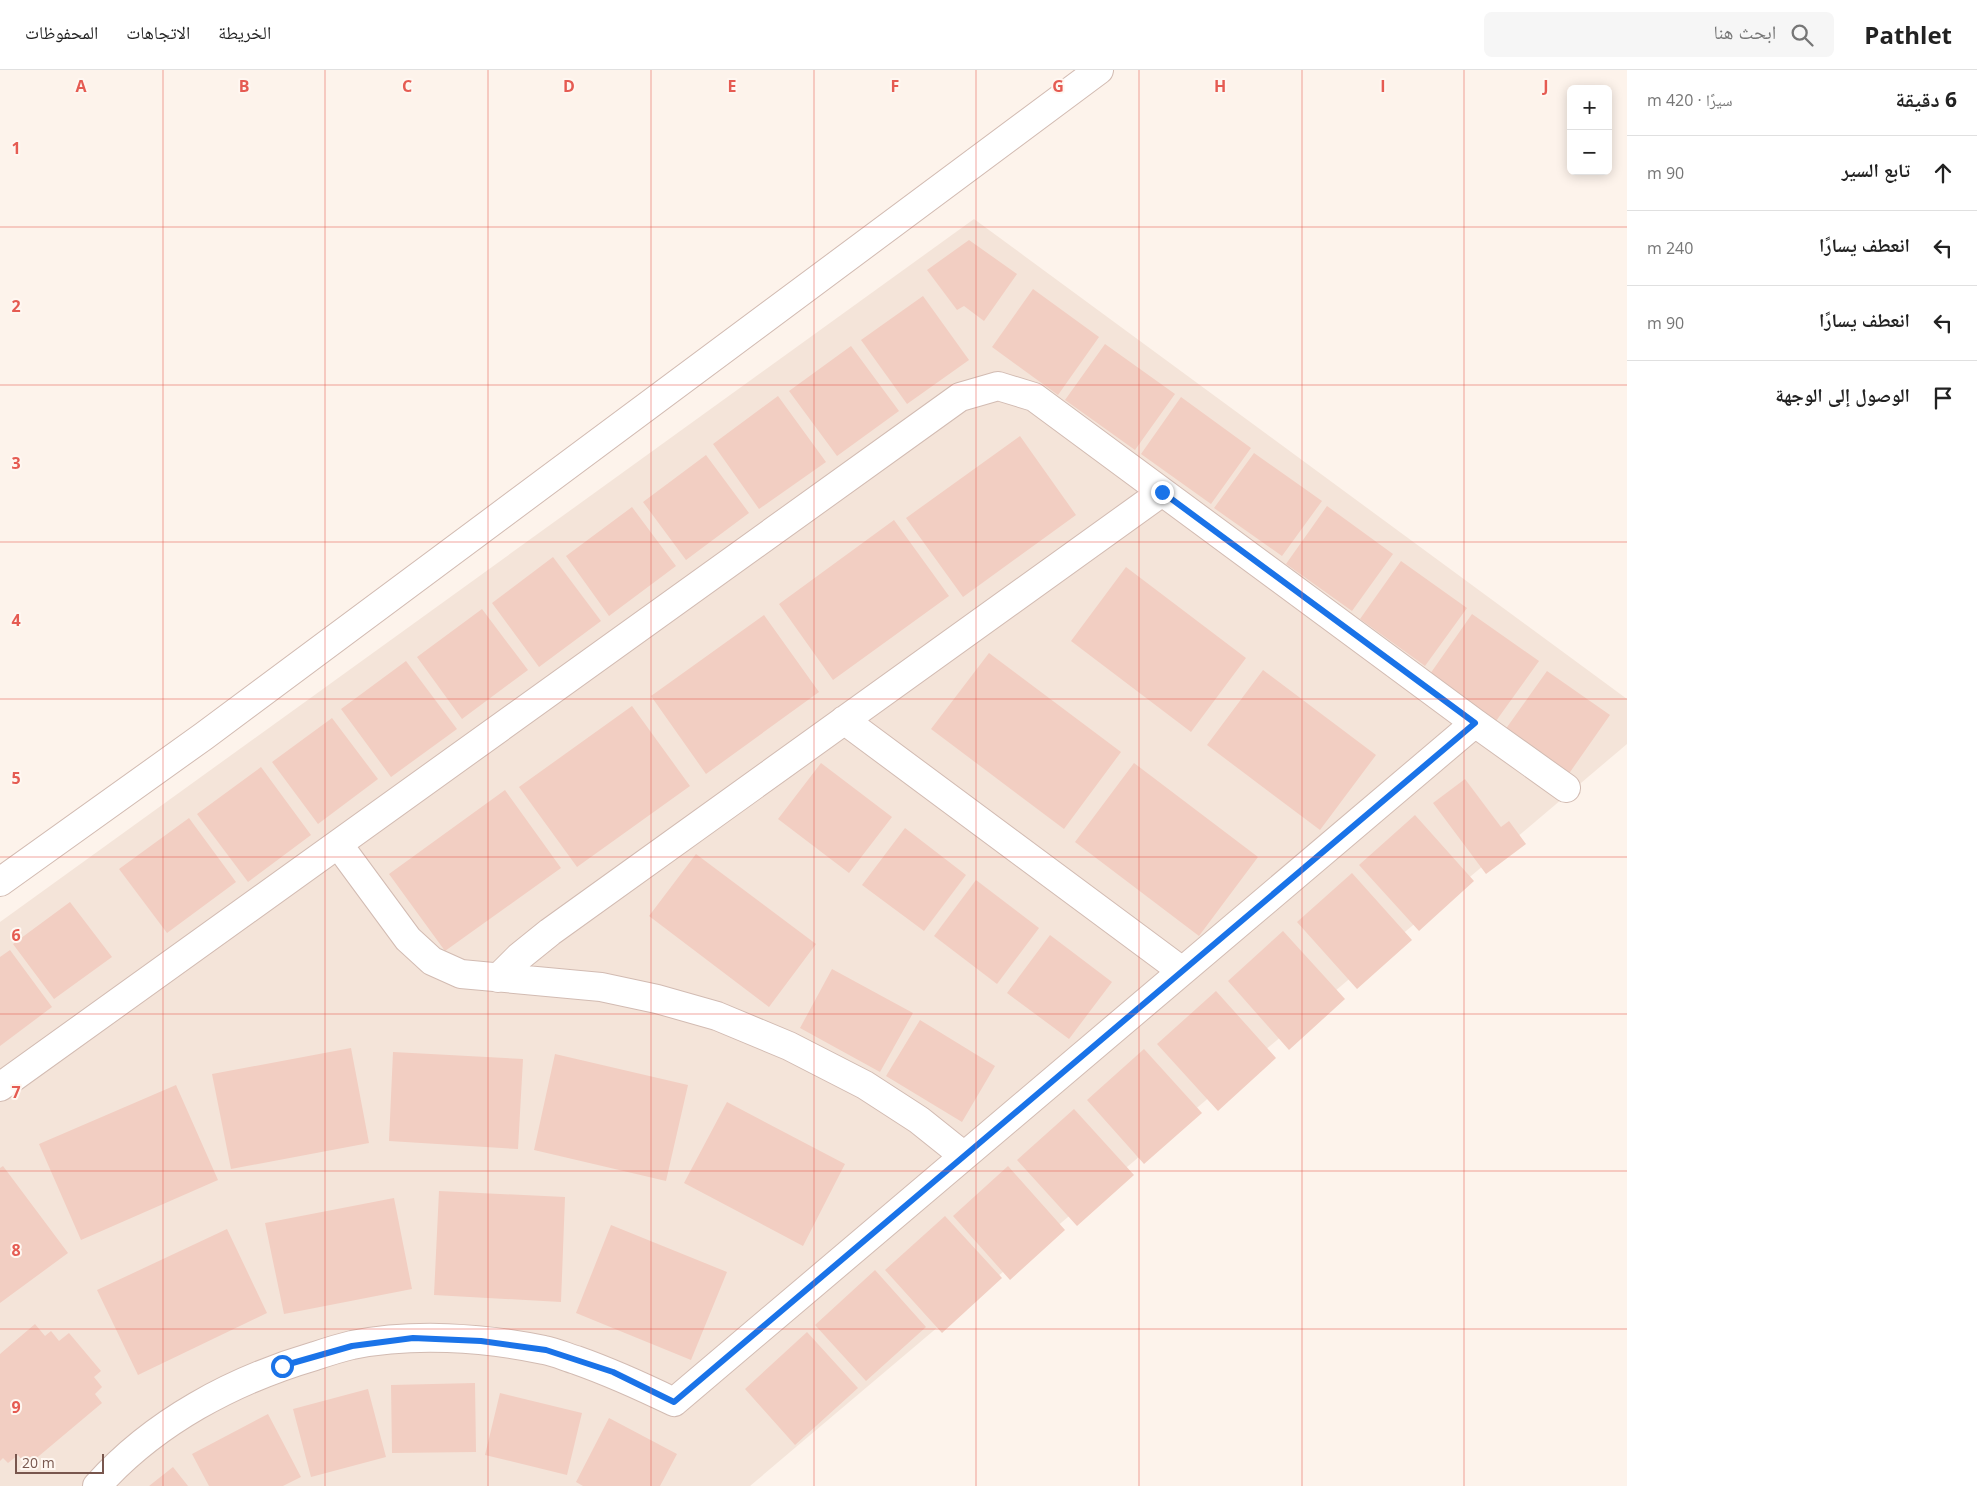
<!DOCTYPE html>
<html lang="ar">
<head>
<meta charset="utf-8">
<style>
  :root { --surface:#fff; --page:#f6f6f6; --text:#222; --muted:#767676; --line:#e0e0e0 }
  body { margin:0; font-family:"Open Sans","Noto Naskh Arabic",sans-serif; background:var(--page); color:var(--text); direction:rtl }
  .controls { position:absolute; right:15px; top:15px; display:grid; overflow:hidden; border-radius:8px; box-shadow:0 2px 12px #0003 }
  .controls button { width:45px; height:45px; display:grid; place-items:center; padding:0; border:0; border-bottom:1px solid var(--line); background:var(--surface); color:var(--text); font:25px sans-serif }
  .scale { position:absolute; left:15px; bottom:12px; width:89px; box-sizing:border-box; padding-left:5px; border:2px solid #78564d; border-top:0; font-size:14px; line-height:18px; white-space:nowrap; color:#78564d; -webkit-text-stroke:4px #fff7f1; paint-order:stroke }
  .stop { position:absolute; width:15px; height:15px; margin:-11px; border:4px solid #1a73e8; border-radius:50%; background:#fff }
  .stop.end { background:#1a73e8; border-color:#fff; box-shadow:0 1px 5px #0008 }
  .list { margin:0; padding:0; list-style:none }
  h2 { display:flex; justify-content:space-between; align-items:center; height:65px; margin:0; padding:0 20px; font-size:21px }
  h2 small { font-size:16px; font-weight:400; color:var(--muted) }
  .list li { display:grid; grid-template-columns:32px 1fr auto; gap:15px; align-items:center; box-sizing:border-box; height:75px; padding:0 20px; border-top:1px solid var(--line) }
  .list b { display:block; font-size:19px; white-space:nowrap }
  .list em { font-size:16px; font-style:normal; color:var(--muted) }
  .icon { flex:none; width:28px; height:28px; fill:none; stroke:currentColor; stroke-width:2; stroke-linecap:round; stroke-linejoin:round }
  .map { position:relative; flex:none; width:1627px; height:1416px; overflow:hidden; direction:ltr }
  header { display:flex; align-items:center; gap:30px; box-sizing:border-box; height:70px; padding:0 25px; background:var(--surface); border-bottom:1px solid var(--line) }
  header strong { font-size:24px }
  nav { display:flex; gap:28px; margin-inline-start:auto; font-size:18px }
  .search { width:350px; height:45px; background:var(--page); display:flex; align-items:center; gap:12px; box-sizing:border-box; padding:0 18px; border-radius:8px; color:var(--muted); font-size:19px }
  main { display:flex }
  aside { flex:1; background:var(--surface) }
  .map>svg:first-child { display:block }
  .residential { fill:#f4e4d9 }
  .building { fill:#f2cec2 }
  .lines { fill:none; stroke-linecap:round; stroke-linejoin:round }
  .minor-casing { stroke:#d2bbb2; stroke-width:30 }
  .minor { stroke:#fff; stroke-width:28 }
  .route { stroke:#1a73e8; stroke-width:6 }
  .grid { fill:none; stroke:#e55b52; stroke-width:1; stroke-opacity:0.55 }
  .grid-label { font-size:16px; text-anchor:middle; font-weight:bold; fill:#e55b52; stroke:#fff7f1; stroke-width:4; stroke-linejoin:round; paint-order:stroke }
</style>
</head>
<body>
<header>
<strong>Pathlet</strong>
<div class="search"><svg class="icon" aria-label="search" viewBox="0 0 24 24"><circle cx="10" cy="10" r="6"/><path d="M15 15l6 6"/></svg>ابحث هنا</div>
<nav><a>الخريطة</a><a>الاتجاهات</a><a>المحفوظات</a></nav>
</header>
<main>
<aside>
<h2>6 دقيقة<small>سيرًا · 420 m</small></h2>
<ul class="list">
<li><svg class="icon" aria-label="ahead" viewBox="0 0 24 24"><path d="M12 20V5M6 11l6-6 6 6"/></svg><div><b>تابع السير</b></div><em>90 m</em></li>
<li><svg class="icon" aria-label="left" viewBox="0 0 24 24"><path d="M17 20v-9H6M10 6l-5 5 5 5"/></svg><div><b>انعطف يسارًا</b></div><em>240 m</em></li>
<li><svg class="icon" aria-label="left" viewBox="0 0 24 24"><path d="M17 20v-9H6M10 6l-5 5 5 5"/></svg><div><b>انعطف يسارًا</b></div><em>90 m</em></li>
<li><svg class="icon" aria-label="arrive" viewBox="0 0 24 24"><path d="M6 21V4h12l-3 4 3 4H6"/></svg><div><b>الوصول إلى الوجهة</b></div></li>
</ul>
</aside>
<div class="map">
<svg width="1627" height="1416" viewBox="0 0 1627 1416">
  <rect width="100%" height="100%" fill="#fdf3eb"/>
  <path class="residential" d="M974 149 1627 629V674L750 1416H0V852Z"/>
  <path class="building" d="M969 170 1017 204 984 251 964 236 957 240 927 200Z
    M1033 219 1099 267 1058 325 992 277Z
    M923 226 969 290 907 334 861 270Z
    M1105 274 1175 324 1135 380 1065 330Z
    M851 276 899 341 837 386 789 321Z
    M778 326 826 392 759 439 713 374Z
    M1181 327 1251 378 1211 434 1141 384Z
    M1020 366 1076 445 963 527 906 448Z
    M1254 383 1322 431 1282 486 1214 438Z
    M706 385 749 443 686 490 643 432Z
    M1327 436 1393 484 1352 541 1286 494Z
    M632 437 676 496 609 546 566 486Z
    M894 450 949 526 833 610 779 534Z
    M553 487 601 551 539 597 492 533Z
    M1401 491 1467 538 1425 596 1360 549Z
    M1126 497 1246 588 1191 662 1071 571Z
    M482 539 528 600 462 649 417 587Z
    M1472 544 1539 591 1496 651 1430 604Z
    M764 545 819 622 706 704 651 626Z
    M989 583 1121 682 1064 759 931 659Z
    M406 591 457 659 391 707 341 639Z
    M1263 600 1376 685 1320 760 1207 675Z
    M1547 601 1610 645 1568 705 1505 660Z
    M632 636 690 716 577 797 519 717Z
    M332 648 378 709 318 754 272 692Z
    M821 693 892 747 849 803 778 749Z
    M1134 693 1258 787 1199 866 1075 772Z
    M261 697 311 765 248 812 197 744Z
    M1465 709 1501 757 1509 751 1526 774 1486 804 1433 733Z
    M505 720 561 798 445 881 389 804Z
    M1415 745 1474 811 1419 861 1359 795Z
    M189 748 236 812 167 863 119 799Z
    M905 758 966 805 924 861 862 815Z
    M696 784 816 874 769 937 649 846Z
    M1352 803 1412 870 1357 919 1297 852Z
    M976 810 1039 858 997 914 934 866Z
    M70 832 112 887 54 929 13 874Z
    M1283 861 1345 929 1289 980 1228 911Z
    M1050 865 1112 912 1069 969 1007 923Z
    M10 880 52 937 0 976V887Z
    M832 899 913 943 880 1002 800 958Z
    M1216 921 1276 988 1218 1041 1157 974Z
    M920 950 995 996 962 1052 886 1006Z
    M351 978 369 1073 231 1099 212 1004Z
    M1144 979 1202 1043 1144 1094 1087 1030Z
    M393 982 523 989 518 1079 389 1071Z
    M555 984 688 1015 666 1111 534 1080Z
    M176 1015 218 1110 81 1170 39 1074Z
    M727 1032 845 1094 803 1176 684 1113Z
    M1074 1039 1134 1105 1077 1156 1017 1090Z
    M3 1096 68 1183 0 1233V1098Z
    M1008 1096 1065 1160 1010 1210 953 1146Z
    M439 1121 565 1127 561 1232 434 1225Z
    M394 1128 412 1219 284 1244 265 1153Z
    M945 1146 1002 1208 942 1263 885 1200Z
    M611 1155 727 1202 691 1290 576 1243Z
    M227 1159 267 1243 138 1305 97 1220Z
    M875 1200 926 1257 866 1311 815 1255Z
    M35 1254 45 1266 51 1261 59 1271 69 1263 101 1301 94 1307 102 1317 95 1324 102 1333 27 1396 18 1385 8 1393 3 1388 0 1391V1284Z
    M807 1262 858 1318 795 1375 745 1319Z
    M475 1313 476 1382 392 1383 391 1315Z
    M368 1319 386 1387 311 1407 293 1339Z
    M500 1323 582 1343 567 1405 485 1385Z
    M268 1344 301 1407 283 1416H209L192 1384Z
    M609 1348 677 1384 660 1416H583L576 1412Z
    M173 1397 188 1416H149Z"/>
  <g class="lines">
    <g class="minor-casing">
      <path id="minor" d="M844 650 1182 901
        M338 774 408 869 432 891 461 904 601 917 657 929 717 946 789 976 865 1015 919 1050 964 1086
        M0 812 204 666 1099 0
        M498 908 519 887 550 862 1162 422
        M0 1017 960 327 998 316 1034 327 1475 653 1566 718
        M97 1416C154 1352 233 1310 315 1286 327 1282 339 1278 352 1275 413 1263 482 1267 544 1280 555 1282 566 1287 576 1290 610 1302 641 1316 674 1332L1475 653"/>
    </g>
    <use href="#minor" class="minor"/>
  </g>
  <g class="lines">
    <path class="route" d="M282 1296 352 1276 413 1268 481 1271 546 1280 613 1302 674 1332 1475 653 1162 422"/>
  </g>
  <path class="grid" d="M163 0V1416M325 0V1416M488 0V1416M651 0V1416M814 0V1416M976 0V1416M1139 0V1416M1302 0V1416M1464 0V1416M0 157H1627M0 315H1627M0 472H1627M0 629H1627M0 787H1627M0 944H1627M0 1101H1627M0 1259H1627"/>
  <g class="grid-label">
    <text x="81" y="22">A</text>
    <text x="244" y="22">B</text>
    <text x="407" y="22">C</text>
    <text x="569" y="22">D</text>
    <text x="732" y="22">E</text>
    <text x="895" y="22">F</text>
    <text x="1058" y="22">G</text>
    <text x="1220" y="22">H</text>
    <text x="1383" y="22">I</text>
    <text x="1546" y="22">J</text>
    <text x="16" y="84">1</text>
    <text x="16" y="242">2</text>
    <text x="16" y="399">3</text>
    <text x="16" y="556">4</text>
    <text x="16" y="714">5</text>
    <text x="16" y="871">6</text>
    <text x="16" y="1028">7</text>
    <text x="16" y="1186">8</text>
    <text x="16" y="1343">9</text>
  </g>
</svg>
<div class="controls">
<button>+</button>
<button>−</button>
</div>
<div class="scale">20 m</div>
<div class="stop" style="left:282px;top:1296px"></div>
<div class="stop end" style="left:1162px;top:422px"></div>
</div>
</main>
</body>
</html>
